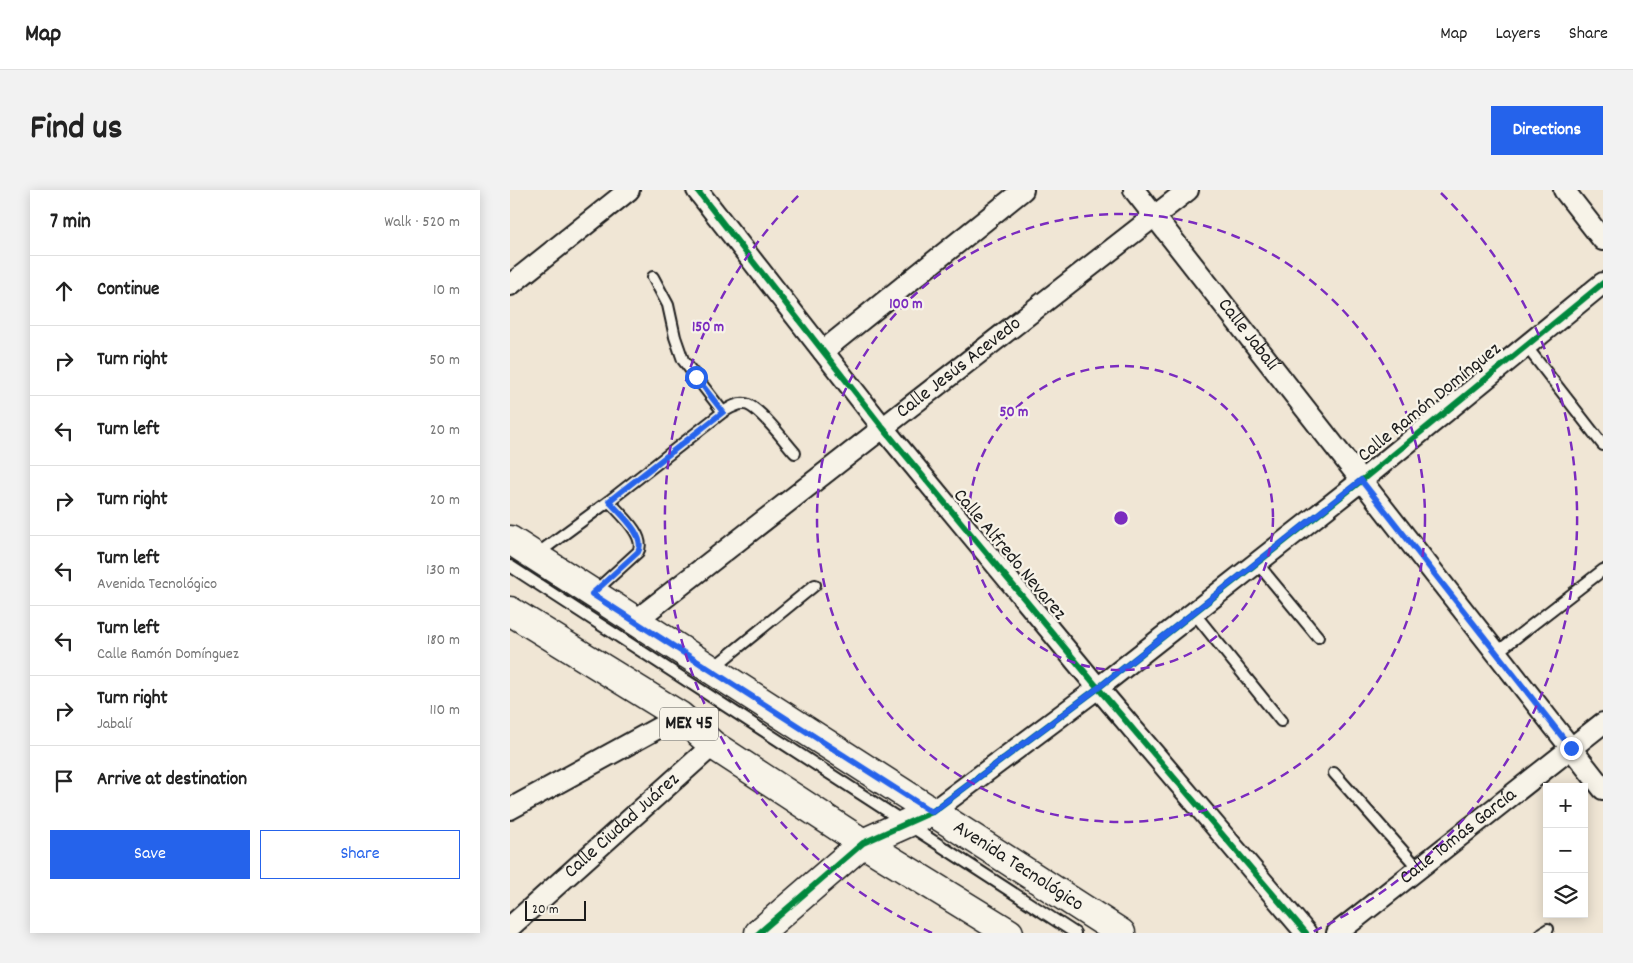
<!DOCTYPE html>
<html lang="en">
<head>
<meta charset="utf-8">
<style>
  :root { --surface:#fff; --page:#f2f2f2; --text:#222; --muted:#767676; --line:#e0e0e0; --accent:#2563eb }
  body { margin:0; font-family:Dekko,sans-serif; background:var(--page); color:var(--text) }
  .controls { position:absolute; right:15px; bottom:15px; display:grid; overflow:hidden; border-radius:0px; box-shadow:0 2px 12px #0003 }
  .controls button { width:45px; height:45px; display:grid; place-items:center; padding:0; border:0; border-bottom:1px solid var(--line); background:var(--surface); color:var(--text); font:25px sans-serif }
  .scale { position:absolute; left:15px; bottom:12px; width:61px; box-sizing:border-box; padding-left:5px; border:2px solid #1c1c1c; border-top:0; font-size:14px; line-height:18px; white-space:nowrap; color:#1c1c1c; -webkit-text-stroke:4px #f7f3e8; paint-order:stroke }
  .stop { position:absolute; width:15px; height:15px; margin:-11px; border:4px solid #2563eb; border-radius:50%; background:#fff }
  .stop.end { background:#2563eb; border-color:#fff; box-shadow:0 1px 5px #0008 }
  .list { margin:0; padding:0; list-style:none }
  h2 { display:flex; justify-content:space-between; align-items:center; height:65px; margin:0; padding:0 20px; font-size:21px }
  h2 small { font-size:16px; font-weight:400; color:var(--muted) }
  .list li { display:grid; grid-template-columns:32px 1fr auto; gap:15px; align-items:center; box-sizing:border-box; height:70px; padding:0 20px; border-top:1px solid var(--line) }
  .list b { display:block; font-size:19px; white-space:nowrap }
  .list p { margin:0; font-size:16px; white-space:nowrap; color:var(--muted) }
  .list em { font-size:16px; font-style:normal; color:var(--muted) }
  .actions { display:flex; gap:10px; padding:15px 20px }
  .actions a { flex:1; padding:11px 0; border:1px solid var(--accent); border-radius:0px; text-align:center; font-size:18px; color:var(--accent) }
  .actions .main { background:var(--accent); color:#fff }
  .icon { flex:none; width:28px; height:28px; fill:none; stroke:currentColor; stroke-width:2; stroke-linecap:round; stroke-linejoin:round }
  .map { position:relative; flex:none; width:1093px; height:743px; overflow:hidden; border-radius:0px }
  header { display:flex; align-items:center; gap:30px; box-sizing:border-box; height:70px; padding:0 25px; background:var(--surface); border-bottom:1px solid var(--line) }
  header strong { font-size:24px }
  nav { display:flex; gap:28px; margin-inline-start:auto; font-size:18px }
  .intro { display:flex; align-items:center; justify-content:space-between; box-sizing:border-box; height:120px; padding:0 30px }
  h1 { margin:0; font-size:35px }
  .button { padding:12px 22px; border-radius:0px; background:var(--accent); color:#fff; font-size:18px; font-weight:700 }
  main { display:flex; gap:30px; padding:0 30px }
  aside { flex:1; background:var(--surface); border-radius:0px; box-shadow:0 2px 12px #0003 }
  .map>svg:first-child { display:block }
  .lines { fill:none; stroke-linecap:round; stroke-linejoin:round }
  .lane-casing { stroke:#1c1c1c; stroke-width:14 }
  .street-casing { stroke:#1c1c1c; stroke-width:24 }
  .secondary-casing { stroke:#1c1c1c; stroke-width:31 }
  .primary-casing { stroke:#1c1c1c; stroke-width:31 }
  .lane { stroke:#f7f3e8; stroke-width:10 }
  .street { stroke:#f7f3e8; stroke-width:20 }
  .secondary { stroke:#f7f3e8; stroke-width:28 }
  .primary { stroke:#f7f3e8; stroke-width:28 }
  .cycleway-casing { stroke:#f7f3e8; stroke-width:9 }
  .cycleway { stroke:#00873e; stroke-width:6 }
  .route { stroke:#2563eb; stroke-width:6 }
  .ring { fill:none; stroke:#7b2cbf; stroke-width:2.5; stroke-dasharray:9 6 }
  .labels { text-anchor:middle; dominant-baseline:central; stroke-width:4.5; stroke-linejoin:round; paint-order:stroke }
  .shield { fill:#f7f3e8; stroke:#5e5c59; stroke-width:1 }
  .shield-label { font-size:19px; font-weight:bold; fill:#1c1c1c }
  .street-label { font-size:20px; fill:#1c1c1c; stroke:#f7f3e8 }
  .centre { fill:#7b2cbf; stroke:#f7f3e8; stroke-width:2.5 }
  .ring-label { font-size:15px; text-anchor:middle; font-weight:bold; fill:#7b2cbf; stroke:#f7f3e8; stroke-width:4.5; stroke-linejoin:round; paint-order:stroke }
</style>
</head>
<body>
<header>
<strong>Map</strong>
<nav><a>Map</a><a>Layers</a><a>Share</a></nav>
</header>
<div class="intro"><h1>Find us</h1><a class="button">Directions</a></div>
<main>
<aside>
<h2>7 min<small>Walk · 520 m</small></h2>
<ul class="list">
<li><svg class="icon" aria-label="ahead" viewBox="0 0 24 24"><path d="M12 20V5M6 11l6-6 6 6"/></svg><div><b>Continue</b></div><em>10 m</em></li>
<li><svg class="icon" aria-label="right" viewBox="0 0 24 24"><path d="M7 20v-9h11M14 6l5 5-5 5"/></svg><div><b>Turn right</b></div><em>50 m</em></li>
<li><svg class="icon" aria-label="left" viewBox="0 0 24 24"><path d="M17 20v-9H6M10 6l-5 5 5 5"/></svg><div><b>Turn left</b></div><em>20 m</em></li>
<li><svg class="icon" aria-label="right" viewBox="0 0 24 24"><path d="M7 20v-9h11M14 6l5 5-5 5"/></svg><div><b>Turn right</b></div><em>20 m</em></li>
<li><svg class="icon" aria-label="left" viewBox="0 0 24 24"><path d="M17 20v-9H6M10 6l-5 5 5 5"/></svg><div><b>Turn left</b><p>Avenida Tecnológico</p></div><em>130 m</em></li>
<li><svg class="icon" aria-label="left" viewBox="0 0 24 24"><path d="M17 20v-9H6M10 6l-5 5 5 5"/></svg><div><b>Turn left</b><p>Calle Ramón Domínguez</p></div><em>180 m</em></li>
<li><svg class="icon" aria-label="right" viewBox="0 0 24 24"><path d="M7 20v-9h11M14 6l5 5-5 5"/></svg><div><b>Turn right</b><p>Jabalí</p></div><em>110 m</em></li>
<li><svg class="icon" aria-label="arrive" viewBox="0 0 24 24"><path d="M6 21V4h12l-3 4 3 4H6"/></svg><div><b>Arrive at destination</b></div></li>
</ul>
<div class="actions"><a class="main">Save</a><a>Share</a></div>
</aside>
<div class="map">
<svg width="1093" height="743" viewBox="0 0 1093 743">
  <rect width="100%" height="100%" fill="#f0e6d5"/>
  <filter id="ink" filterUnits="userSpaceOnUse"><feTurbulence type="fractalNoise" baseFrequency=".02" numOctaves="2"/><feDisplacementMap in="SourceGraphic" scale="10" xChannelSelector="R" yChannelSelector="G"/><feConvolveMatrix kernelMatrix="1 2 1 2 8 2 1 2 1" color-interpolation-filters="sRGB"/></filter>
  <g filter="url(#ink)">
    <g class="lines">
      <g class="lane-casing">
        <path id="lane" d="M143 87 158 115 165 147 173 170 213 222
          M1016 156 1093 255
          M27 364 99 311 213 222C220 218 227 213 235 214 249 216 275 252 285 263
          M747 373 808 447
          M0 376 565 743
          M83 403 128 362C137 346 109 323 99 311
          M684 423 771 531
          M986 463 1093 380
          M203 478 305 395
          M824 583 908 678
          M1032 743 1038 739"/>
      </g>
      <g class="street-casing">
        <g id="street">
          <path d="M187 0 373 238 588 498 796 743"/>
          <path id="s1" d="M624 0 1093 599"/>
          <path d="M1054 0 1093 50"/>
          <path d="M0 95 119 0"/>
          <path d="M313 161 513 0"/>
          <path id="s2" d="M125 431 678 0"/>
          <path d="M0 619 170 526"/>
          <path d="M422 622 588 498 851 291 1093 93"/>
          <path id="s3" d="M0 737 203 555"/>
          <path id="s4" d="M827 743 1093 533"/>
        </g>
      </g>
      <g class="secondary-casing">
        <path id="secondary" d="M249 743 353 653 422 622"/>
      </g>
      <g class="primary-casing">
        <g id="primary">
          <path id="s5" d="M0 350 611 743"/>
          <path d="M0 421 170 526 203 555 353 653 499 743"/>
        </g>
      </g>
      <use href="#lane" class="lane"/>
      <use href="#street" class="street"/>
      <use href="#secondary" class="secondary"/>
      <use href="#primary" class="primary"/>
      <g class="cycleway-casing">
        <path id="cycleway" d="M187 0 373 238 588 498 796 743
          M249 743 353 653 422 622 588 498 851 291 1093 93"/>
      </g>
      <use href="#cycleway" class="cycleway"/>
    </g>
  </g>
  <g class="lines" filter="url(#ink)">
    <path class="route" d="M186 187 213 222 99 311C109 323 137 346 128 362L82 404 422 622 588 498 851 290 1061 558"/>
  </g>
  <g class="ring">
    <circle cx="611" cy="328" r="152"/>
    <circle cx="611" cy="328" r="304"/>
    <path d="M422 743A456 456 0 0 1 291 3M931 3A456 456 0 0 1 800 743"/>
  </g>
  <g class="labels">
    <rect class="shield" x="150" y="517.5" width="58" height="33" rx="4"/>
    <g class="shield-label">
      <text x="179" y="534">MEX 45</text>
    </g>
    <g class="street-label">
      <text stroke="none"><textPath href="#s1" startOffset="184">Calle Jabalí</textPath></text>
      <text stroke="none"><textPath href="#s2" startOffset="411">Calle Jesús Acevedo</textPath></text>
      <text transform="translate(920 213) rotate(-39)">Calle Ramón Domínguez</text>
      <text transform="translate(499 365) rotate(50)">Calle Alfredo Nevarez</text>
      <text stroke="none"><textPath href="#s3" startOffset="151">Calle Ciudad Juárez</textPath></text>
      <text stroke="none"><textPath href="#s4" startOffset="155">Calle Tomás García</textPath></text>
      <text stroke="none"><textPath href="#s5" startOffset="604">Avenida Tecnológico</textPath></text>
    </g>
  </g>
  <circle cx="611" cy="328" r="8" class="centre"/>
  <g class="ring-label">
    <text x="396" y="118">100 m</text>
    <text x="198" y="141">150 m</text>
    <text x="504" y="226">50 m</text>
  </g>
</svg>
<div class="controls">
<button>+</button>
<button>−</button>
<button><svg class="icon" aria-label="layers" viewBox="0 0 24 24"><path d="M12 4l9 5-9 5-9-5zM3 14l9 5 9-5"/></svg></button>
</div>
<div class="scale">20 m</div>
<div class="stop" style="left:186px;top:187px"></div>
<div class="stop end" style="left:1061px;top:558px"></div>
</div>
</main>
</body>
</html>
